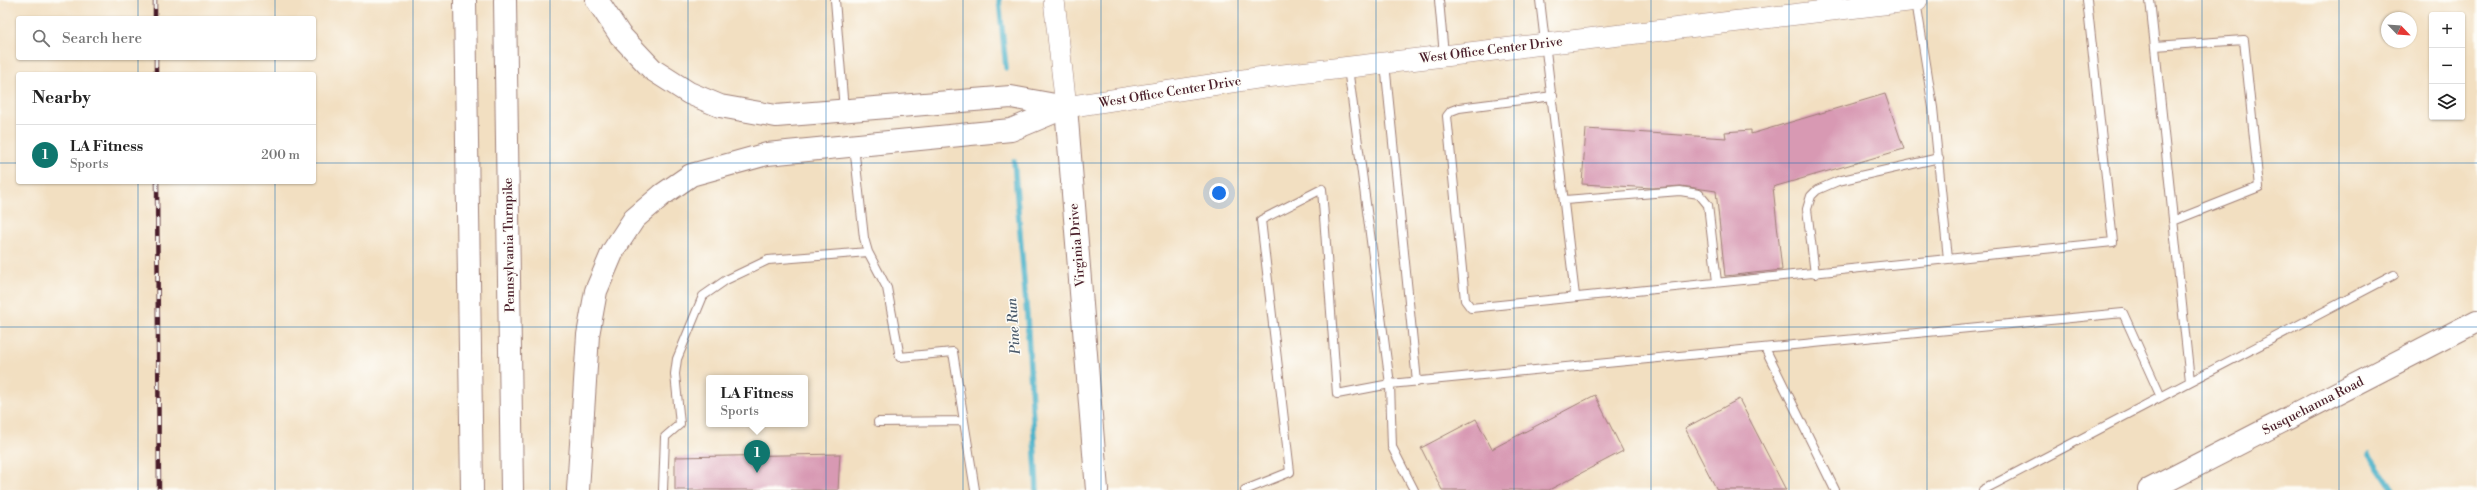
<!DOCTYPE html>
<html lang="en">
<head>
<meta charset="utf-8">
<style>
  :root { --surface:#fff; --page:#f6f6f6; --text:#222; --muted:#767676; --line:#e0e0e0; --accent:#0f766e }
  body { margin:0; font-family:"Libre Bodoni",serif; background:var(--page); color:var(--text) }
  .controls { position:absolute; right:12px; top:12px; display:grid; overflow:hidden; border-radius:4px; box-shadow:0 1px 3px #0004 }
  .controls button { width:36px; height:36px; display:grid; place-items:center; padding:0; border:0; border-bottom:1px solid var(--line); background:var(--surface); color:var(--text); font:20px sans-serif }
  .compass { position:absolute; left:2381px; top:12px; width:36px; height:36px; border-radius:50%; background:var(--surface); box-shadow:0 1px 3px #0004; rotate:115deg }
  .you { position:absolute; left:1219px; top:193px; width:14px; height:14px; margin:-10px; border:3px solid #fff; border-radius:50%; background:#1a73e8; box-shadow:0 0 0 6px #1a73e833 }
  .badge { display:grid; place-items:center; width:26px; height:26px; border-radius:50%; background:var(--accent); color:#fff; font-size:13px; font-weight:700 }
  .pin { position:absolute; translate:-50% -33px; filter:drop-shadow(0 1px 2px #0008) }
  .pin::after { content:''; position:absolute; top:21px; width:14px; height:12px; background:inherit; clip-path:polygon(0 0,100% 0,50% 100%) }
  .popup { position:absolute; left:706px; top:375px; width:102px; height:52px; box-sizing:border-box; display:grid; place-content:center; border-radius:4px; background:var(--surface); filter:drop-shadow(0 1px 3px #0005); font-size:13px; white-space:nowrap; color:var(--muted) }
  .popup b { font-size:15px; color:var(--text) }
  .popup::after { content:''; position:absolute; left:50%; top:100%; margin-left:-8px; border:8px solid transparent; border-top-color:var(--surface) }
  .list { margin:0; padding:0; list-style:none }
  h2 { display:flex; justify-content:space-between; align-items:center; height:52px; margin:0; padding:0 16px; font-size:17px }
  h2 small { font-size:13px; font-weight:400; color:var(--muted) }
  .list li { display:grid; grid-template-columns:26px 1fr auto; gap:12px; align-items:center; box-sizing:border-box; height:60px; padding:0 16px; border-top:1px solid var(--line) }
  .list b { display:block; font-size:15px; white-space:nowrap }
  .list p { margin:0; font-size:13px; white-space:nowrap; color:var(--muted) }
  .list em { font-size:13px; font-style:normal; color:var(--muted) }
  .icon { flex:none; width:22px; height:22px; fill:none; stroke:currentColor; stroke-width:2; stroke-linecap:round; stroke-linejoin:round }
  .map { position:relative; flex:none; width:2477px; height:490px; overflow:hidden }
  .search { position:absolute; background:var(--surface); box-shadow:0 1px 3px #0004; left:16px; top:16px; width:300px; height:44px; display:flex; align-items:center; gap:10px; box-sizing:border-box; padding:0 14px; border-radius:4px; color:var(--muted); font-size:15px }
  .panel { position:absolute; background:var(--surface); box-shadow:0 1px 3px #0004; left:16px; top:72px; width:300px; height:112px; border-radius:4px }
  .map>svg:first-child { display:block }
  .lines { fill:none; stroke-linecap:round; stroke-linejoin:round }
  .stream { stroke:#49b1c8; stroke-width:5.5 }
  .building { fill:#d899b3 }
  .service-casing { stroke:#9e7f76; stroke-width:10 }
  .tertiary-casing { stroke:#9e7f76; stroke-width:22 }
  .secondary-casing { stroke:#9e7f76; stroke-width:24 }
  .motorway-casing { stroke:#9e7f76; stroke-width:24 }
  .service { stroke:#fff; stroke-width:8 }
  .tertiary { stroke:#fff; stroke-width:21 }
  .secondary { stroke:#fff; stroke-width:22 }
  .motorway { stroke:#fff; stroke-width:22 }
  .rail-casing { stroke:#4a1f2b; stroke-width:4.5 }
  .rail { stroke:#fdfcf7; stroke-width:3; stroke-dasharray:9; stroke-linecap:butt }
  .grid { fill:none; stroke:#1f6fb2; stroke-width:1; stroke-opacity:0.55 }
  .labels { text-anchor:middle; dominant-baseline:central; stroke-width:3; stroke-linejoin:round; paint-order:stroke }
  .street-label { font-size:13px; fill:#4a1f2b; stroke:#fdfcf7 }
  .water-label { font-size:14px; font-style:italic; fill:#4a596a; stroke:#fdfcf7 }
</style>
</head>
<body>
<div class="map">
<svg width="2477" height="490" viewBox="0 0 2477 490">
  <rect width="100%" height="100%" fill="#fdfcf7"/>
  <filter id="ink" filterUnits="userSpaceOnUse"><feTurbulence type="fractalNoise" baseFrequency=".025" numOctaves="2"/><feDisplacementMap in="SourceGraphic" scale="8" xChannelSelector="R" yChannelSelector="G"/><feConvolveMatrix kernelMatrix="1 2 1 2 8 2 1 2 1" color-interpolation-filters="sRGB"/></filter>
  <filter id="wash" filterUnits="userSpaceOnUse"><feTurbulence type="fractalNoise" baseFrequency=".012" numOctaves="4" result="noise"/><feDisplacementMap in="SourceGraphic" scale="16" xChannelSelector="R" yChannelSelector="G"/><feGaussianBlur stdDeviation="0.9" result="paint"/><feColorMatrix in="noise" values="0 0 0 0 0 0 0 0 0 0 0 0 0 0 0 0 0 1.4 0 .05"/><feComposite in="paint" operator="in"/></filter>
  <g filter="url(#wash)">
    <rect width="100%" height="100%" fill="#f2dfc1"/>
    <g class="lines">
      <path class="stream" d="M999 0 1006 68
        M1014 161 1027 316 1037 490
        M2369 454 2393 490"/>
    </g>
    <g id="blocks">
      <path class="building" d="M1885 94 1904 149 1773 187 1782 270 1725 276 1716 191 1681 186 1653 188 1582 184 1586 129 1726 138 1725 132 1751 130V134Z
        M1595 395 1623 451 1549 490H1442L1421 448 1476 419 1492 449Z
        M1739 399 1786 490H1717L1685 428Z
        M840 454 838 490H675V457Z"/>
    </g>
  </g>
  <g filter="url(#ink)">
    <use href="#blocks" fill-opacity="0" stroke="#9e7f76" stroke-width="1"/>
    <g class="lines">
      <g class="service-casing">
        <path id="service" d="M835 0 844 110
          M1439 0 1444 55
          M1540 0 1575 296
          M2150 0 2190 381
          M1916 1 1933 108 1948 259
          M2155 46 2244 40 2259 187 2173 221
          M1385 63 1417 382
          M1348 68 1390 384 1392 447 1414 490
          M1553 96 1459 108 1451 111 1447 116 1465 300 1471 308 2113 242 2087 0
          M854 146 864 238 868 252 887 288 900 357 953 352 975 490
          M1565 200 1680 191 1699 194 1708 205 1717 282
          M1815 274 1807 209 1811 196 1817 190 1838 181 1939 158
          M1765 348 1835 490
          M878 422 964 421
          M663 490 665 437 680 424 675 374 677 359 703 296 726 280 768 260 868 252
          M1245 490 1290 472 1261 220 1322 189 1337 394 1390 384 2123 313 2161 397
          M1983 490 2394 275"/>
      </g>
      <g class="tertiary-casing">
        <path id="tertiary" d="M1054 0 1066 107 1257 78 1917 0"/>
      </g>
      <g class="secondary-casing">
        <path id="secondary" d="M1066 107 1097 490
          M2149 490 2477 321"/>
      </g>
      <g class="motorway-casing">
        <path id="motorway" d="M465 0 472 490
          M505 0 512 490
          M597 0 620 35 653 70 689 93 720 106 776 116 1011 97 1066 107
          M578 490 588 335 596 291 613 251 634 219 662 195 691 175 767 154 1011 130 1066 107"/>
      </g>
      <use href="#service" class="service"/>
      <use href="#tertiary" class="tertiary"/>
      <use href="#secondary" class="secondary"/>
      <use href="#motorway" class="motorway"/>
      <g class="rail-casing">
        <path id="rail" d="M155 0V18
          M156 58V74
          M157 182 159 490"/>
      </g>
      <use href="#rail" class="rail"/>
    </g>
  </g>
  <path class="grid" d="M138 0V18M275 0V18M413 0V490M550 0V490M688 0V490M826 0V490M963 0V490M1101 0V490M1238 0V490M1376 0V490M1514 0V490M1651 0V490M1789 0V490M1927 0V490M2064 0V490M2202 0V490M2339 0V490M138 58V74M275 58V74M0 163H18M314 163H2477M138 182V490M275 182V490M0 327H2477"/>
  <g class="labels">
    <g class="street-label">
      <text transform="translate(1491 50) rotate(-7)">West Office Center Drive</text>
      <text transform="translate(1170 92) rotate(-9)">West Office Center Drive</text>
      <text transform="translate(509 245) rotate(-91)">Pennsylvania Turnpike</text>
      <text transform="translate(1077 245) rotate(-95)">Virginia Drive</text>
      <text transform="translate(2313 406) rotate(-27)">Susquehanna Road</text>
    </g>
    <g class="water-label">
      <text transform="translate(1014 326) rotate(-94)">Pine Run</text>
    </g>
  </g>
</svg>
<div class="controls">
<button>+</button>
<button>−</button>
<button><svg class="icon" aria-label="layers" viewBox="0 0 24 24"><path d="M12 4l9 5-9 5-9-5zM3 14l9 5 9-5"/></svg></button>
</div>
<svg class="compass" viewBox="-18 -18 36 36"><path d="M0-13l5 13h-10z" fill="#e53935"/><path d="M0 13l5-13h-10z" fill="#767676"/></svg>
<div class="you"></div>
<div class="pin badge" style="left:757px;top:473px">1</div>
<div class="popup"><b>LA Fitness</b>Sports</div>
<div class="search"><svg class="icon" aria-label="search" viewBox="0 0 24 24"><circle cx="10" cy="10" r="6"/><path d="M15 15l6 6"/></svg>Search here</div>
<section class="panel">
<h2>Nearby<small></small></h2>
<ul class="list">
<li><span class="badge">1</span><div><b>LA Fitness</b><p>Sports</p></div><em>200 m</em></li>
</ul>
</section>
</div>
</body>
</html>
